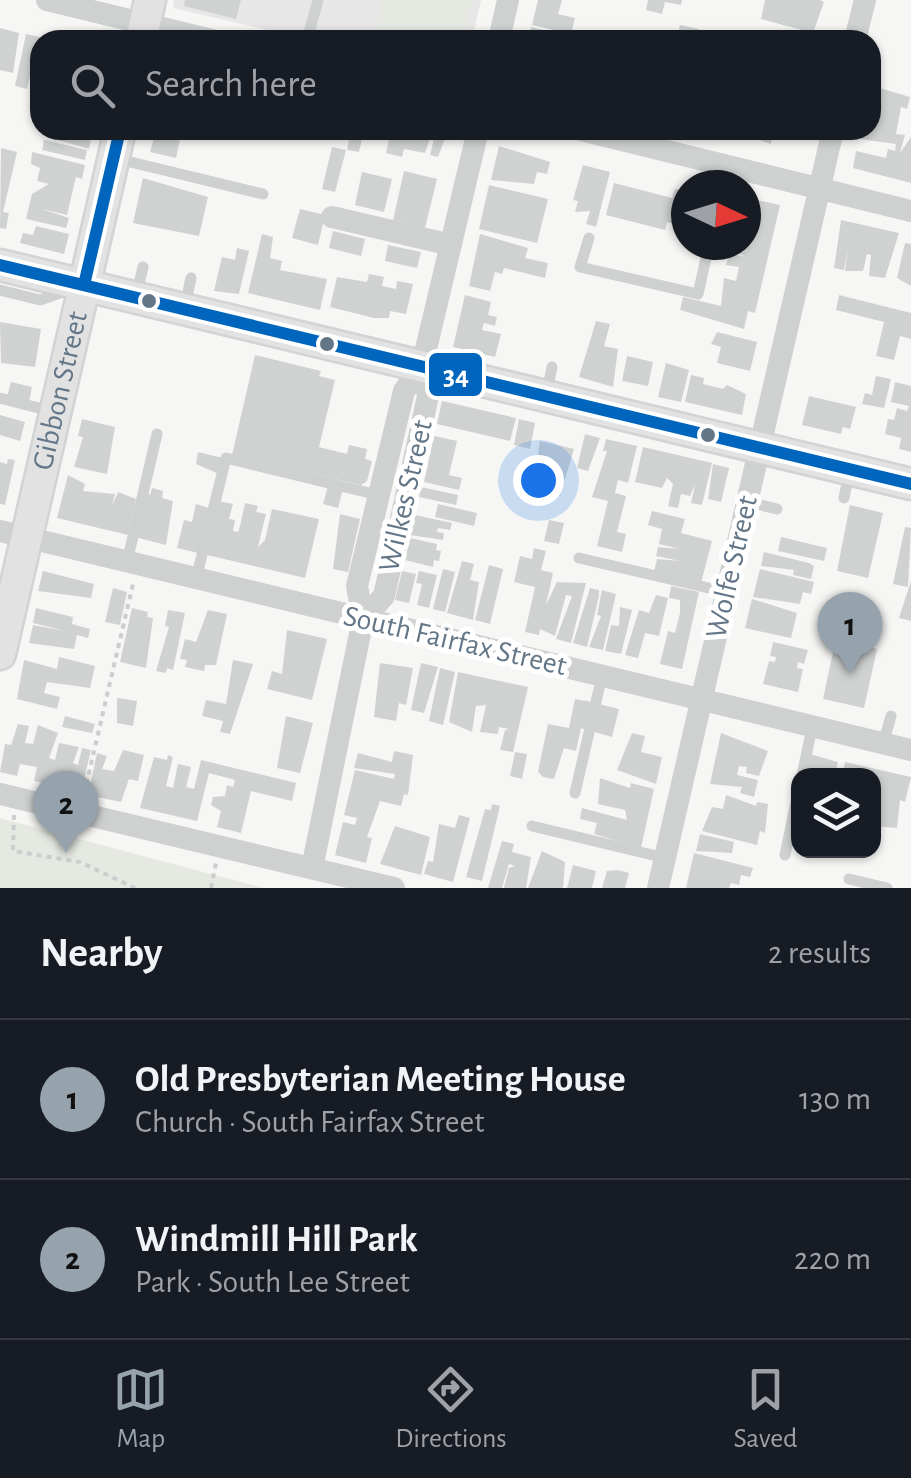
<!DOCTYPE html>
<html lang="en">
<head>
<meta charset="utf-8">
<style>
  :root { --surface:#171b24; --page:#242831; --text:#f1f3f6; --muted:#9ea1a6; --line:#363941; --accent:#96a3ad }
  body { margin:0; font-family:"Alegreya Sans",sans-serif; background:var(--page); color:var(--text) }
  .controls { position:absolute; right:30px; bottom:30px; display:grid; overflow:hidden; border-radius:20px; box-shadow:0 2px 8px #0004 }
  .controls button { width:90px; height:90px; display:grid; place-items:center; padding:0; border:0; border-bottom:2px solid var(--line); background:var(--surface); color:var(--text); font:50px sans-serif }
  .compass { position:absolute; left:671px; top:170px; width:90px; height:90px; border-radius:50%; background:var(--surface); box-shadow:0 2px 8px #0004; rotate:94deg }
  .you { position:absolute; left:538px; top:480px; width:35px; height:35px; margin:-25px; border:8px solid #fff; border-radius:50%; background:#1a73e8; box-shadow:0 0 0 15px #1a73e833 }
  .badge { display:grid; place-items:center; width:65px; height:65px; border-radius:50%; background:var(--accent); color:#111; font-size:32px; font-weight:700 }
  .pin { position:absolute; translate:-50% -82px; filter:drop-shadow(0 2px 5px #0008) }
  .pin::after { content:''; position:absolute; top:52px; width:35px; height:30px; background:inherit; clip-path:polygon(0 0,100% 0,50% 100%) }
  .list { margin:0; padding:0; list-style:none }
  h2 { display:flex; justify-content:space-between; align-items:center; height:130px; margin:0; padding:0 40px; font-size:42px }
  h2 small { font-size:32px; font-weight:400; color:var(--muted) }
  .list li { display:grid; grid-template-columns:65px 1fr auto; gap:30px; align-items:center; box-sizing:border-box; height:160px; padding:0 40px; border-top:2px solid var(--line) }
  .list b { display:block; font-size:38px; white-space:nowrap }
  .list p { margin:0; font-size:32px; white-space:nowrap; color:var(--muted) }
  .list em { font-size:32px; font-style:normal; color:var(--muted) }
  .icon { flex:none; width:55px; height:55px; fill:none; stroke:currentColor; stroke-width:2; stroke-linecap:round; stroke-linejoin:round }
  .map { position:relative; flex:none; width:911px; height:888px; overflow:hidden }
  .search { position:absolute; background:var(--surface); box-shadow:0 2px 8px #0004; left:30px; right:30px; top:30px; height:110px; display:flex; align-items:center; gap:25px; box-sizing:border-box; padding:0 35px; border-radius:30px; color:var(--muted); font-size:38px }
  .sheet { height:450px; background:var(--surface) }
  nav { display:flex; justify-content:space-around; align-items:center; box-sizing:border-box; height:140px; border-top:2px solid var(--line); background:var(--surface); font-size:28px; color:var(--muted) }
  nav a { display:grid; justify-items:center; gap:5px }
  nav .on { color:var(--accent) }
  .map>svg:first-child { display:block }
  .built { fill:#e6e7e6 }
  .green { fill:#e6e9e2 }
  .building { fill:#d0d2d2 }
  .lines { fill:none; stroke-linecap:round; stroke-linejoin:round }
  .secondary-casing { stroke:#d1d3d4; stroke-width:35 }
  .path { stroke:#cccdce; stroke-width:4; stroke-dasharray:5 5; stroke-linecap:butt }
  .lane { stroke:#cfd1d1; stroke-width:11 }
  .street { stroke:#cfd1d1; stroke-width:22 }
  .secondary { stroke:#e2e2e3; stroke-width:30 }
  .bus-1-casing { stroke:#fff; stroke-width:20 }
  .bus-1 { stroke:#0065bd; stroke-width:12 }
  .bus-dot { fill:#637687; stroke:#fff; stroke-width:4 }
  .labels { text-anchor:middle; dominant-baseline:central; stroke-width:10; stroke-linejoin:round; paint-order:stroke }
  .street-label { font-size:30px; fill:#637687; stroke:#fff }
  .line-badge { stroke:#fff; stroke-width:4 }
  .badge-label { font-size:28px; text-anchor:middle; font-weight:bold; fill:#fff }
</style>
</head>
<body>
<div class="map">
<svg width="911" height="888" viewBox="0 0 911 888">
  <rect width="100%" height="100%" fill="#f6f6f4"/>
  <path class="built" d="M174 0H481L472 40H311L173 8Z"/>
  <path class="green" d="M382 0H473L462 40H374Z
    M0 818 264 888H0Z"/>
  <path class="building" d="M185 0H241L236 19 184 6Z
    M538 0H562L558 14 575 18 571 34 532 25Z
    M648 0H682L681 5 665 2 662 14 646 10Z
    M765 0H820L824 2 813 33 761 19Z
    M680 25 699 29 696 40H677Z
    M531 27 573 37 572 40H528Z
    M0 28 19 33 13 73 0 70Z
    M26 34 40 37V61L34 60 27 89 15 86Z
    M873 86 910 97 907 109 901 107 896 134 905 135 900 153 911 137V183L853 168 856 151 886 158 888 149 895 151 896 144 860 139 863 130H871Z
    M93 130 89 149 58 140 60 130Z
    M156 130H182L176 158 150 152Z
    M351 130H364L359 152 347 150Z
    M391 130H433L425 153 404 149 402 157 386 153Z
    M436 130H448L438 157 430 155Z
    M730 130H791L788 140 772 135 771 144Z
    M44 140 87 150 85 160 42 150Z
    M499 146 550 162 547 174 537 172 534 184 491 180Z
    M332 147 346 150 335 192 322 189Z
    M1 148 17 152 3 212 9 213 6 229 0 228Z
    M32 152 85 165 82 179 76 177 67 215 42 209 69 218 66 228 26 219 32 194 49 184 37 181 40 168 31 164Z
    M583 165 610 172 596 227 586 224 590 211 575 212 578 201 573 200Z
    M404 171 437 179 425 228 393 220Z
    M362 172 392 179 384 212 355 205Z
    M143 178 208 197 199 236 133 223Z
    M614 183 672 198 675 189 686 191V227L667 222 665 230 606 215Z
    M489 185 548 199 537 243 479 229Z
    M748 198 780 205 755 313 748 311 744 329 680 310 683 297 721 306 724 278 736 281 739 267 726 265 729 253 746 257 737 253 739 245 750 242 746 241 752 215 746 214Z
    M300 209 325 215 318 245 292 238Z
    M841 220 899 233 885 278 869 276 871 255 867 254 863 271H845L848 250 844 270 834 268Z
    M36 226 69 234 64 254 20 243 23 233 33 235Z
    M333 231 365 239 361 256 329 248Z
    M262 234 273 237 270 258 282 261 280 270 327 279 320 310 248 293Z
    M480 234 528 248 525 258 548 263 545 278 504 268 502 274 495 272 490 291 469 286Z
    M905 243 911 244V286L897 278Z
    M388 245 421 252 417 268 385 261Z
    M237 248 249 251 239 294 214 291 222 257 235 260Z
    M369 274 384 277 382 286 396 289 397 281 413 284 406 314 390 311 389 318H374L330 307 337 277 367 282Z
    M465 295 491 302 488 315 497 317 495 326 484 323 482 330 501 334 495 357 453 347Z
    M839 295 911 313V339L900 336 894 360 876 356 884 322 836 310Z
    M596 321 610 324 604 346 618 349 613 387 579 377Z
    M0 322 41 329 35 367 1 363Z
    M717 332 757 342 750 371 717 363 721 347 711 344Z
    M255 355 321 371 319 376 335 380 319 447 347 454 349 445 367 449 365 459 372 461 367 481 361 485 232 455Z
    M627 356 653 362 648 386 622 381Z
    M666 363 689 370 681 402 658 397Z
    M691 375 704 378 703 384 723 389 727 385 746 394 742 415 685 402Z
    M876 376 891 379 884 408 862 404 865 393 872 395Z
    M11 382 32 387 29 403 7 397Z
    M895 382 911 386V452L899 449 901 438 885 434 888 419 894 420 897 408 907 411 909 406 891 402Z
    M809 396 856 407 850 429 843 427 841 434 802 425Z
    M442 401 516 418 510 441 437 424Z
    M0 415 25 422 20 441 0 435Z
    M82 419 115 427 107 474 74 467 83 437 78 436Z
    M519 419 535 423 530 449 514 445Z
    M585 434 600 438 588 471 577 468Z
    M434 436 457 441 449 475 462 478 459 490 424 482Z
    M606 439 637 446 628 483 618 480 615 493 626 496 617 532 626 534 622 552 597 546 608 501 592 497 607 451H603Z
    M540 441 574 449 560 496 533 489Z
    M643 447 712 463 702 505 691 503 695 485 690 496 681 494 678 508 668 506 673 484 667 478 662 488 635 482Z
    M198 452 223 458 219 474 196 464Z
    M8 459 15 460 5 505 0 504V462L7 464Z
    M713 464 729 468 721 502 708 499Z
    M68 475 85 484 83 491 115 494 112 506 118 492 136 499 128 535 57 518Z
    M328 486 343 489 338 508 323 504Z
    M421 487 458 495 456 505 419 497Z
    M152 488 163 491 162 498 173 501 166 545 135 537 146 494 150 495Z
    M219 501 233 504 229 519 235 520 233 531 238 532 240 526 245 503 258 506 256 512 266 514 258 547 265 540 272 509 319 519 305 578 207 555Z
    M196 504 209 508 198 553 177 548 184 520 192 522Z
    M438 504 477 513 474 526 435 517Z
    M850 505 883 513 868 578 837 571Z
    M652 511 685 519 681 533 712 541 701 583 654 572 657 559 680 561 656 556 658 547 680 549 659 544 662 529 648 525Z
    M340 514 360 519 348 572 333 569Z
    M415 515 452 523 450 530 438 528 437 532 444 533 443 540 410 535Z
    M549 520 564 523 559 544 544 541Z
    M905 527 911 528 908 587 893 584Z
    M781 537 827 548 824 561 778 551Z
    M410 538 437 544 436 550 441 551 439 561 434 560 433 567 405 560Z
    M534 548 546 551 541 570 553 573 546 605 557 582 586 583 571 643 556 639 572 596 566 595 555 636 540 629 539 635 525 632 535 587 514 582 520 556 532 559Z
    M764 552 809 563 814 566 811 579 793 575 794 570 761 566Z
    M462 561 474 564 470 580 479 582 473 620 447 613Z
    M489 565 503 569 490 624 475 620Z
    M443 569 455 572 445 612 433 609Z
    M760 569 814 582 811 594 803 592 800 604 753 597Z
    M43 571 94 584 91 598 38 591Z
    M402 571 416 574 409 603 395 600Z
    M419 571 437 575 429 608 417 605 422 584 416 583Z
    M911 581V621L899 618Z
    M671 586 699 592 682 669 660 664 668 631 675 633 680 613V600L669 598Z
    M113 588 127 592 120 625 105 622Z
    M590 588 599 590V596L587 647 573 643Z
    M602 590 616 594 603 650 589 647 601 616 597 615Z
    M656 595 668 598 659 636 645 633 638 658 625 655 639 610 649 613Z
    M752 599 797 613 791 638 745 628Z
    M620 607 632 610 621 654 605 651 611 625 619 626Z
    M36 608 73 617 72 624 90 629 88 638 77 635 74 649 29 643 33 625 65 631 33 623Z
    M132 608 148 612 147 617 153 618 146 668 120 662Z
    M168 610 185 613 173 670 167 668 166 673 156 671 169 627 165 626Z
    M208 610 227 614 216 665H205L204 671 185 667 187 660 180 659 185 639 196 642Z
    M851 629 866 632 864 646 877 649 864 708 823 699 836 638 849 641Z
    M287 630 327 639 312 700 267 689 272 671 282 674Z
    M773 642 808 650 804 664 798 662 797 668 803 669 798 692 763 684 769 661 775 662 776 657 770 656Z
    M59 657 95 666 90 688 47 682 44 693 60 697 57 709 17 699 24 660 57 669Z
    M233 660 253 664 230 734 220 732 223 721 202 716 206 700 226 704Z
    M380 663 413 668 406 705 399 703 396 721 374 717Z
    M421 663 438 667 424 713 411 710Z
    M440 668 455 672 443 725 429 721Z
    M458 672 528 687 513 752 500 750 505 730 509 729 499 727 498 734 480 732 486 705 476 706 472 732 449 722Z
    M117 698 137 701 133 726 117 723Z
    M575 699 592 702 586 730 581 728 576 751 564 748 554 779 543 777 538 772 548 724 569 728Z
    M599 704 619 709 612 737 591 731Z
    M65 716 95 724 92 733 62 727Z
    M286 716 313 723 300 773 277 768Z
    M18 724 29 726 25 743 33 744 38 725 58 733 49 758 55 760 59 743 79 747 73 763 78 765 82 748 91 750 81 792 34 781 37 767 20 764 17 776 0 772 5 744 11 745Z
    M632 733 645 736 641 752 662 757 656 784 617 770Z
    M721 733 768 751 759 776 746 773 747 767 739 766 737 775 758 780 754 797 740 793 742 787 710 784Z
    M123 750 144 755 138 781 129 779 121 802 88 795 97 753 107 756 102 769 114 771Z
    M394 751 413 755 408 795 404 794 401 806 380 801 367 837 372 838 366 863 335 855 343 822 355 825 357 818 344 815 355 770 394 779 395 774 354 768 358 753 392 762Z
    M515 752 527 754 522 779 510 776Z
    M810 754 838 762 835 776H805Z
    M168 755 173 757 166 786 173 788 178 764 191 767 186 787 194 789 201 760 296 783 292 801 251 791 241 833 217 827 221 811 211 805 213 797 225 796 227 785 233 787 235 780 209 773 197 821 140 808 154 757 167 760Z
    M845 762 911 777 905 802 900 800 897 828 874 826 880 792 874 790V776H842Z
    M600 778 630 788 631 783 654 789 641 848 594 834 597 823 580 819 582 808 627 820 625 810 598 804Z
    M726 795 756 806 757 802 768 804 765 833 760 831 757 845 702 831 712 807 723 809Z
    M492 804 500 806 482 881 466 877 485 809 491 810Z
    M459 815 470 818 453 882 424 874 428 861 433 862 439 824 455 828Z
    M395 826 430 837 421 875 380 864Z
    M700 834 734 842 732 853 696 851Z
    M502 841 514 844 512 852 531 857 526 888H504L509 868 515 866 509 864 502 888H488Z
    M542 851 565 862 563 888H528Z
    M694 853 753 868 750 877 741 875 739 885 731 883 729 888H686Z
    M573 865 596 871 592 888H567Z
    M617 870 629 873 625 888H602L607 871Z"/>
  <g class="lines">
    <g class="secondary-casing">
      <g id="secondary">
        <path d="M141 40 150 0"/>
        <path d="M0 265 911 484"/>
        <path id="s1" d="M0 654 120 130"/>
      </g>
    </g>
    <path class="path" d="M84 794 133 584
      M14 815 13 851 80 862 135 888
      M211 888 216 863"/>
    <path class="lane" d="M702 36 719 40
      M307 40 318 0
      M114 158 263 194
      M589 238 580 267 698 294 709 245
      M0 290 40 300 68 290
      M136 297 143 267
      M185 306 191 278
      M546 396 552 367
      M0 398 54 412
      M844 498 849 473
      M748 502 777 509
      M579 558 726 592
      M127 562 157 434
      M196 579 226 458 378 495
      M883 744 891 716
      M802 776 812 727
      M575 793 602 676
      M532 826 665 858
      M785 855 798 792
      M849 879 887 888"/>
    <path class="street" d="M47 0 212 40
      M499 40 508 0
      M855 40 865 0
      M581 130 911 211
      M332 217 451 245
      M0 531 911 750
      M363 619 384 596 428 396 422 366
      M0 794 394 888
      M312 868 363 619 357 586 404 391 422 366 478 130
      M658 888 833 130"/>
    <use href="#secondary" class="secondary"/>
    <g class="bus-1-casing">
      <path id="bus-1" d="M0 265 911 484
        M84 285 120 130"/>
    </g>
    <use href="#bus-1" class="bus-1"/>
  </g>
  <g class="bus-dot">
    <circle cx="149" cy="301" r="9"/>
    <circle cx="327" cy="344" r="9"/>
    <circle cx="708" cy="435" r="9"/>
  </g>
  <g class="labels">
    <g class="street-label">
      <text stroke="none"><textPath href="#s1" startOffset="270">Gibbon Street</textPath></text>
      <text transform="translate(406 496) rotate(-77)">Wilkes Street</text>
      <text transform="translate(732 567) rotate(-77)">Wolfe Street</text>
      <text transform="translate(455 641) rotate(13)">South Fairfax Street</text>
    </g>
  </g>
  <rect class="line-badge" x="427" y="351" width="57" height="47" rx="10" fill="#0065bd"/>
  <g class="badge-label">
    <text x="456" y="384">34</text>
  </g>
</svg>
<div class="controls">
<button><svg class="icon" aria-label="layers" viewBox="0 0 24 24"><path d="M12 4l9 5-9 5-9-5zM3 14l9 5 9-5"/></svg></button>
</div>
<svg class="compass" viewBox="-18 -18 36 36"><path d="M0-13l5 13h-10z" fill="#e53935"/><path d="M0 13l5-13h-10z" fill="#9ea1a6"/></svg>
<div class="you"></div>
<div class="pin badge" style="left:850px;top:674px">1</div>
<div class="pin badge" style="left:66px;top:853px">2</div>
<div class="search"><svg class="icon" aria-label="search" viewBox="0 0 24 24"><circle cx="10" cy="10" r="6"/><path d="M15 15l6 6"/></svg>Search here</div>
</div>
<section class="sheet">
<h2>Nearby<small>2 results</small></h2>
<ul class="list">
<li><span class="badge">1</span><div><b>Old Presbyterian Meeting House</b><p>Church · South Fairfax Street</p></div><em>130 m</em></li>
<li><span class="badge">2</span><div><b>Windmill Hill Park</b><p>Park · South Lee Street</p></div><em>220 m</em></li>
</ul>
</section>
<nav>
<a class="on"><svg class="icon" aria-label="map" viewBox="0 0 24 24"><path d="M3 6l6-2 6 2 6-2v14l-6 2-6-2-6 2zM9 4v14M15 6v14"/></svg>Map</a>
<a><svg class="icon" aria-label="directions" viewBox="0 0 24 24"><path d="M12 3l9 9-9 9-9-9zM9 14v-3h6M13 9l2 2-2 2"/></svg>Directions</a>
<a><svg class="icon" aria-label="saved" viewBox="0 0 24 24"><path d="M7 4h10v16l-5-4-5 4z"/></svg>Saved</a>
</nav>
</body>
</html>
